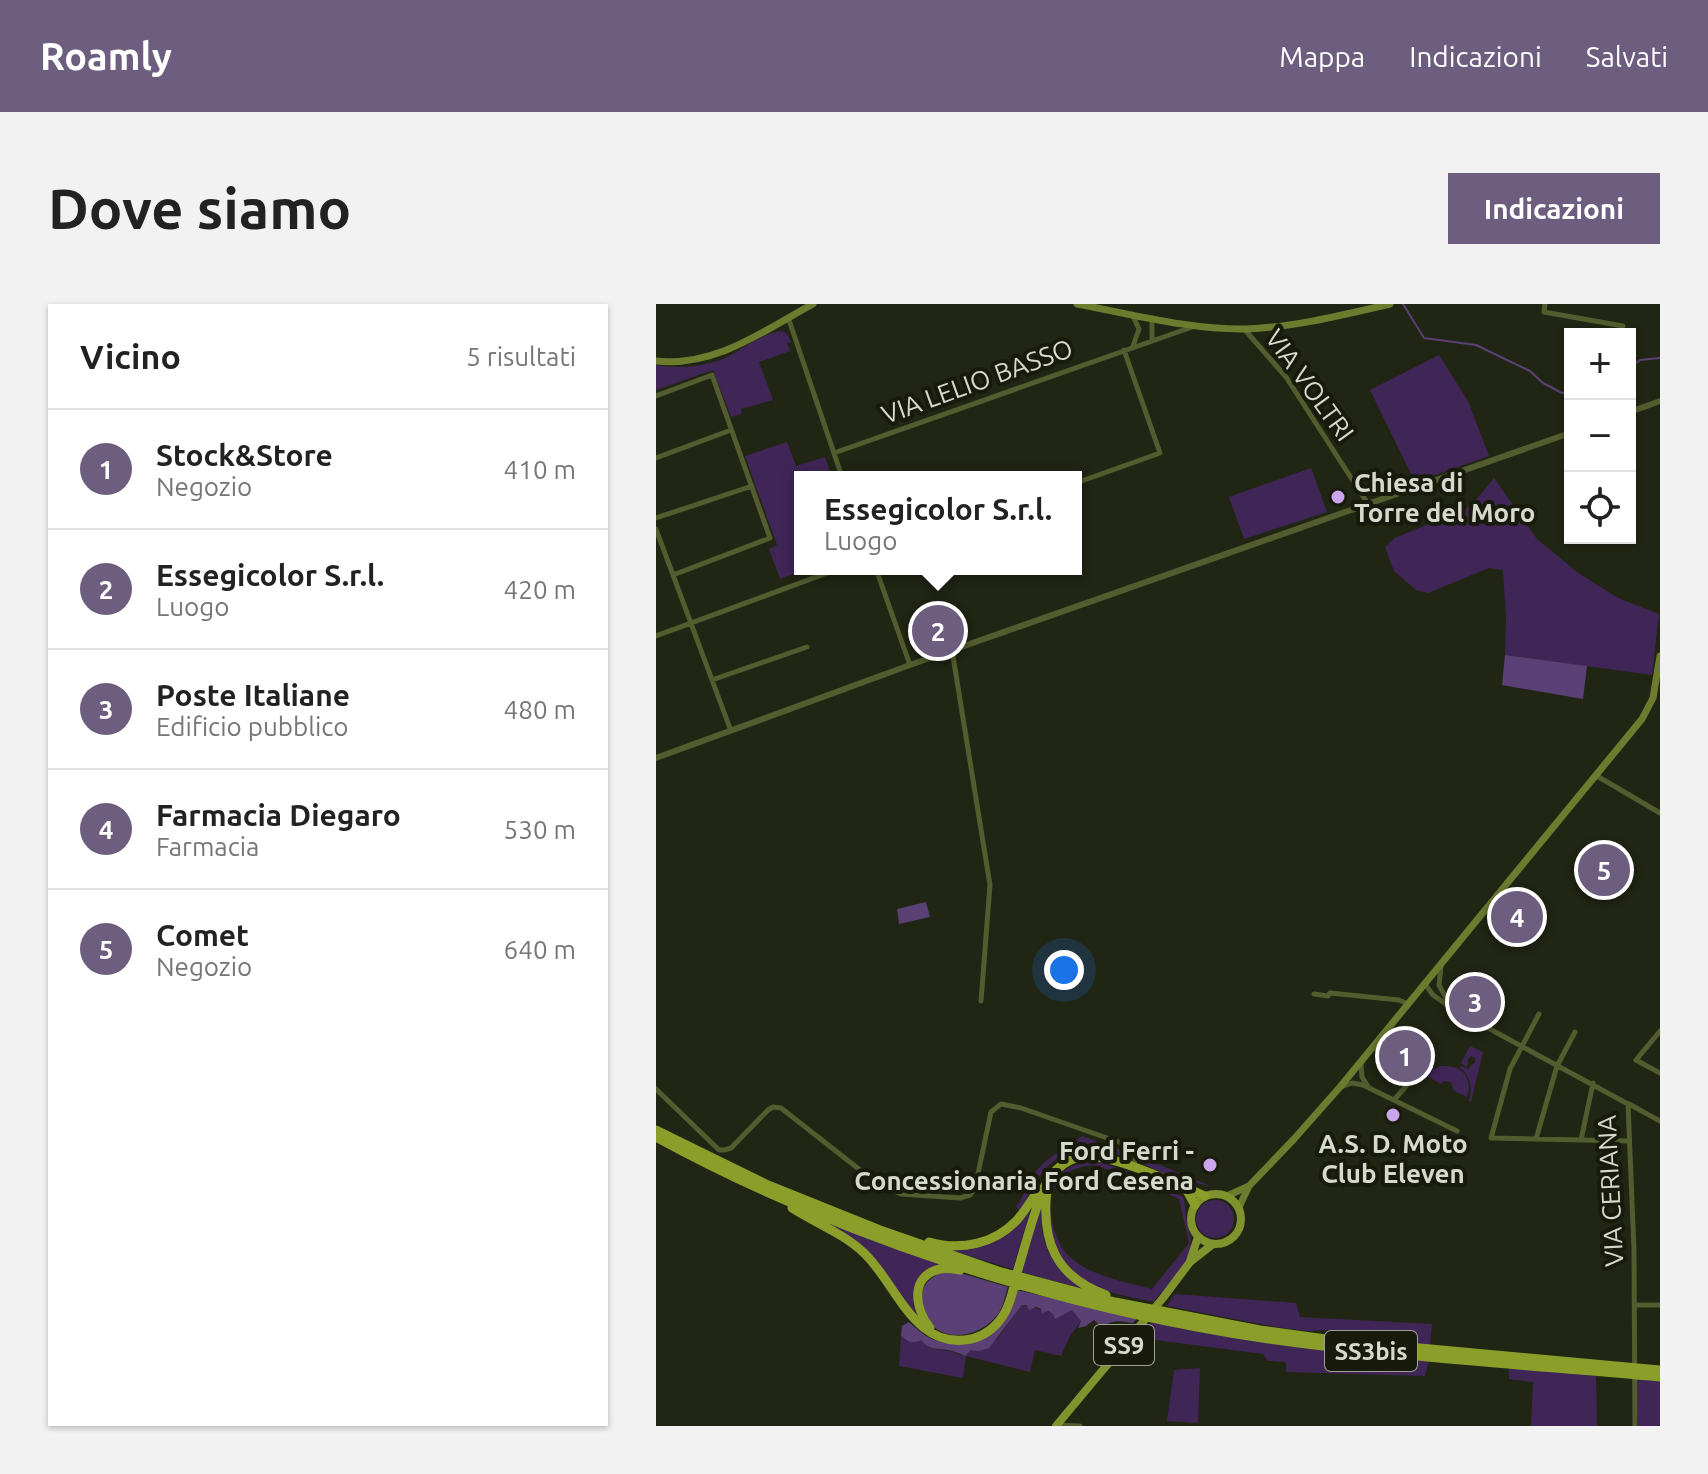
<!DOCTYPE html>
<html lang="it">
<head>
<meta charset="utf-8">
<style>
  :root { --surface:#fff; --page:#f2f2f2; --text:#222; --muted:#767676; --line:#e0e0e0; --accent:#6d5d7e }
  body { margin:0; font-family:Ubuntu,sans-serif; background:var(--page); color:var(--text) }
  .controls { position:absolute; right:24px; top:24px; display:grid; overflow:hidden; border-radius:0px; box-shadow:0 2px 6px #0004 }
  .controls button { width:72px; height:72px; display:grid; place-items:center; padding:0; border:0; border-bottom:2px solid var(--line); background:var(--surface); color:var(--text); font:40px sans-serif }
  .you { position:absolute; left:408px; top:666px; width:28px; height:28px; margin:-20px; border:6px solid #fff; border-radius:50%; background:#1a73e8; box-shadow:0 0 0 12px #1a73e833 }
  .badge { display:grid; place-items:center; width:52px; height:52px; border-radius:50%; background:var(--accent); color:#fff; font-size:26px; font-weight:700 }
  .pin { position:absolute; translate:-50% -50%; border:4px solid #fff; box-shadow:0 2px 8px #0006 }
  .popup { position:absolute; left:138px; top:167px; width:288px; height:104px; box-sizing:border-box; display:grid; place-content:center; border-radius:0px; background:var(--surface); filter:drop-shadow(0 2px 6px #0005); font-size:26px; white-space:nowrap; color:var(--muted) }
  .popup b { font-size:30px; color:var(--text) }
  .popup::after { content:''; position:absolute; left:50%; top:100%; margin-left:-16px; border:16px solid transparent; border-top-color:var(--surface) }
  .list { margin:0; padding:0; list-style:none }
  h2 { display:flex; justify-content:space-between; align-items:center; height:104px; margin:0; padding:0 32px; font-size:34px }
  h2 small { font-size:26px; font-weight:400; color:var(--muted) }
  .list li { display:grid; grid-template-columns:52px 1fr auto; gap:24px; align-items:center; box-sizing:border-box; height:120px; padding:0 32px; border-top:2px solid var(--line) }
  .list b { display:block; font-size:30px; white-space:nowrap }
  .list p { margin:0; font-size:26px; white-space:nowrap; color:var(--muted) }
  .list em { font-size:26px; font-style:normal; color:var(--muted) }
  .icon { flex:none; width:44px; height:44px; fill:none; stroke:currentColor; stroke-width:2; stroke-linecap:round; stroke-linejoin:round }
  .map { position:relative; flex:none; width:1004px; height:1122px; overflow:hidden; border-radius:0px }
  header { display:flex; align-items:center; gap:48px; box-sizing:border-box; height:112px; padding:0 40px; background:var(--accent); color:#fff }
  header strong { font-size:38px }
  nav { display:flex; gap:44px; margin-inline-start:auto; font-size:28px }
  .intro { display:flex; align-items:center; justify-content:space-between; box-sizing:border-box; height:192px; padding:0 48px }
  h1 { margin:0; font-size:56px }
  .button { padding:20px 36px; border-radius:0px; background:var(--accent); color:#fff; font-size:28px; font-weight:700 }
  main { display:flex; gap:48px; padding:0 48px }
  aside { flex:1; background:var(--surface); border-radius:0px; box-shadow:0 2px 6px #0004 }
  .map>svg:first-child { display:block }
  .green { fill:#402657; fill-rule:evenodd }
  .forest { fill:#5b4075 }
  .water { fill:#5b4076 }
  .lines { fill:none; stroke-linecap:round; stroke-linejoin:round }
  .stream { stroke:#5b4076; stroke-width:2 }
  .minor { stroke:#525c2e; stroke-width:5 }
  .tertiary { stroke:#525c2e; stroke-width:6 }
  .secondary { stroke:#6d7b2f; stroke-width:7 }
  .primary { stroke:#81932c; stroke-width:8 }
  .trunk { stroke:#8a9e29; stroke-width:9 }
  .poi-dot { fill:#c9a5ee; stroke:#181b0b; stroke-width:3 }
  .labels { text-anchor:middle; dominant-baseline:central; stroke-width:8; stroke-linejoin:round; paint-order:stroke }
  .shield { fill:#181b0b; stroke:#9da094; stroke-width:2 }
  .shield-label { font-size:24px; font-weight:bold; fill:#d6d9ce }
  .street-label { font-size:26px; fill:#d6d9ce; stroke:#181b0b }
  .poi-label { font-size:26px; font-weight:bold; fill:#d6d9ce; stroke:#181b0b; text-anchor:start }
</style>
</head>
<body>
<header>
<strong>Roamly</strong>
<nav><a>Mappa</a><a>Indicazioni</a><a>Salvati</a></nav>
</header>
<div class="intro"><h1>Dove siamo</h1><a class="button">Indicazioni</a></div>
<main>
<aside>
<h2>Vicino<small>5 risultati</small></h2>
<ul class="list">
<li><span class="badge">1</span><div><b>Stock&amp;Store</b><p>Negozio</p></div><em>410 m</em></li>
<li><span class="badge">2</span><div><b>Essegicolor S.r.l.</b><p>Luogo</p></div><em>420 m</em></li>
<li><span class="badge">3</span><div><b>Poste Italiane</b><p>Edificio pubblico</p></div><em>480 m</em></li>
<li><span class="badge">4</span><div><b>Farmacia Diegaro</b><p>Farmacia</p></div><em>530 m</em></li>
<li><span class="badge">5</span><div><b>Comet</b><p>Negozio</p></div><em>640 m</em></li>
</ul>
</aside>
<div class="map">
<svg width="1004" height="1122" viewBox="0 0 1004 1122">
  <rect width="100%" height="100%" fill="#212514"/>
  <path class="green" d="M126 27 131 30 135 38 131 39 134 47 103 58 117 96 85 105 86 110 75 113 57 66 0 86V61C23 65 47 63 69 54 87 45 106 29 126 27Z
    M783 51 812 97 833 152 759 178 714 86Z
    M131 138 140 162 169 153 176 173H144V265H150L124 275 113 245 121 241 89 152Z
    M655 164 671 208 588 235 573 193Z
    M838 174 881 235 921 268 962 294 1003 310 996 371 849 351 850 313 847 266 833 264 772 289 760 286 738 267 729 243 739 234 780 217 785 219C812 208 820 196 838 174Z
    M814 742 827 748 815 798 813 797C816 784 816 773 804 764L805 762 812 765 819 758V754L815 752 812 755 811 763 805 759Z
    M785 762C806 761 817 772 811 793L798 787 795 778 788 777 785 780 771 772 776 766Z
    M426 832 473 849 471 853C435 840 403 841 380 877 374 886 370 897 364 906L360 903C367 895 369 884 375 874 386 856 409 844 426 832Z
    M487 854 557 883 537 878 534 882 485 859Z
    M440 857 470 867 527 893C530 902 529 910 531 919 532 926 535 931 535 938 535 961 511 982 497 998 475 993 438 987 422 973 414 966 401 953 398 944 396 937 396 928 394 920 389 881 398 861 440 857ZM437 861 467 870 465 877 470 879 475 873 523 895 533 939 496 985C467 977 432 972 411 950 405 944 402 936 399 928 388 893 397 865 437 861Z
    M387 892C381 936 391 960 428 985L365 968Z
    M540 915a19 19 0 1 1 38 0a19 19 0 1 1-38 0Z
    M377 897 357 965 287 944 332 938Z
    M176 919 292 961 260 979 257 1000 262 1014 188 928 176 921Z
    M519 990 640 999 644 1013 776 1020 774 1041 710 1035 689 1029 671 1026 651 1027 620 1023 511 1002Z
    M366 1001C384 1002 400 1017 416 1006L425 1017 414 1032 405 1052 379 1046 374 1068 310 1052 307 1074 243 1062 245 1031 251 1037 265 1036C275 1049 292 1044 305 1051L341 1035Z
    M496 1018 544 1028 671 1046C692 1056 712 1054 734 1054 747 1054 760 1055 773 1056L769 1072 630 1068V1058L612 1057 607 1050 484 1034Z
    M544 1064 542 1119 511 1117 518 1066Z
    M853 1064 940 1071 941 1122H875L877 1078 853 1075Z
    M981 1075 1004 1077V1122H982Z"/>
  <path class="forest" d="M849 351 931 362 927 395 846 381Z
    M286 968H301L352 983C349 991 348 1000 344 1007 331 1028 299 1040 278 1023 271 1018 268 1010 267 1002 263 984 271 975 286 968Z
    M361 986 481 1014 477 1019C465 1017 457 1015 446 1023L438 1016 430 1022 422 1024 425 1017 416 1006 399 1015 397 1010 392 1007 386 1009 385 1005 380 1003 373 1006 371 1001H366L333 1044 323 1047 315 1046 309 1052C305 1050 301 1048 296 1047 284 1044 273 1047 265 1036 256 1040 251 1038 245 1031L246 1022 253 1018C286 1050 301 1039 340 1026Z"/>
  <path class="water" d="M270 598 274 613 243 620 241 605Z"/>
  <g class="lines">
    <path class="stream" d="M747 0 768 34 820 41 874 67 887 79 906 89 914 88
      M974 64 984 56 1004 54"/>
    <path class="minor" d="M889 0 888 8 967 22
      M476 10 483 25 477 42
      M132 13 186 173
      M496 14V36
      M589 26 630 73 712 200
      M0 92 56 71 114 234 17 271
      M178 149 539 22
      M0 154 75 126
      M420 179 504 149 468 46
      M0 214 96 182
      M0 225 75 427
      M220 265 254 361
      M0 332 182 265
      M296 346 334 581 325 697
      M56 376 151 343
      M941 472 1004 509
      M785 662 783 681 794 701
      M769 680 777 691 797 705 972 800 978 946 979 1122
      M658 690 672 692 674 689 743 696 752 700
      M883 710 854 765 835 834 973 837
      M1004 727 980 756 1004 769
      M705 760 706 773 713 784
      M685 783 696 779 707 781 801 827
      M0 785 63 846H68L75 844 112 806 117 803 125 804 213 873 230 883 245 890 304 894 314 891 319 884 335 808 345 800 365 804 474 842 482 848 477 862
      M738 796 777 751 740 731
      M973 800 1004 817
      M880 835 901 762 919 728
      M925 836 937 779
      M979 1001H1004
      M402 1121 424 1122"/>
    <path class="tertiary" d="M974 108 1004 97
      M0 454 254 361 914 129"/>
    <path class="secondary" d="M421 0C475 10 535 26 590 25 639 23 687 11 734 0
      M0 57C60 63 107 27 157 0
      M571 892 593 882
      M583 903 593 882 638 835 684 783 986 415 997 394 1004 352"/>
    <path class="primary" d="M535 915a25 25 0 1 1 50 0a25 25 0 1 1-50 0Z
      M534 957 542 933
      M400 1122 507 994 534 958 557 940"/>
    <path class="trunk" d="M0 826 112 881 224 926 342 967 459 998 604 1026 677 1036 1004 1066
      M0 833C183 933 400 1003 606 1034 738 1053 872 1061 1004 1073
      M393 874C401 864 410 856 423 853 453 847 519 880 549 892
      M530 885 539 901
      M391 886C385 937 399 972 450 991
      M136 904C161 920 187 929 208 949 241 980 258 1047 315 1035 329 1032 341 1022 348 1010 355 998 358 983 361 969 371 936 379 902 394 871
      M273 938C305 947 338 940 361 916 369 907 376 895 383 885
      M274 1024C259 1005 253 972 284 965 290 964 298 965 304 966"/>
  </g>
  <g class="poi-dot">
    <circle cx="682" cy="193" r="8"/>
    <circle cx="737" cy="811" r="8"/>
    <circle cx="554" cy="861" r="8"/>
  </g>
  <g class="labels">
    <g class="shield">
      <rect x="438" y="1021" width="60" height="40" rx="6"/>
      <rect x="669" y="1027" width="92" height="40" rx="6"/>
    </g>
    <g class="shield-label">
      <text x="468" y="1041">SS9</text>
      <text x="715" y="1047">SS3bis</text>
    </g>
    <g class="street-label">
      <text transform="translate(321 77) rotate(-20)">VIA LELIO BASSO</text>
      <text transform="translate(654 81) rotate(54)">VIA VOLTRI</text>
      <text transform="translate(954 887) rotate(-93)">VIA CERIANA</text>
    </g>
    <g class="poi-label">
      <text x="698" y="178">Chiesa di<tspan x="698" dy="30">Torre del Moro</tspan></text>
      <text x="737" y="839" text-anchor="middle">A.S. D. Moto<tspan x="737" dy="30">Club Eleven</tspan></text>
      <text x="538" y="846" text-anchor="end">Ford Ferri -<tspan x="538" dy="30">Concessionaria Ford Cesena</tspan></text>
    </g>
  </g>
</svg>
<div class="controls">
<button>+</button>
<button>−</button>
<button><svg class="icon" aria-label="locate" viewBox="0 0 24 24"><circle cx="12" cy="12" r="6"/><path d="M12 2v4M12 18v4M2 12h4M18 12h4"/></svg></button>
</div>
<div class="you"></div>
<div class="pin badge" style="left:749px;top:752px">1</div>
<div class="pin badge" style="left:282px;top:327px">2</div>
<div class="popup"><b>Essegicolor S.r.l.</b>Luogo</div>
<div class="pin badge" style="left:819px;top:698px">3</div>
<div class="pin badge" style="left:861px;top:613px">4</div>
<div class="pin badge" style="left:948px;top:566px">5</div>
</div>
</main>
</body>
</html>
